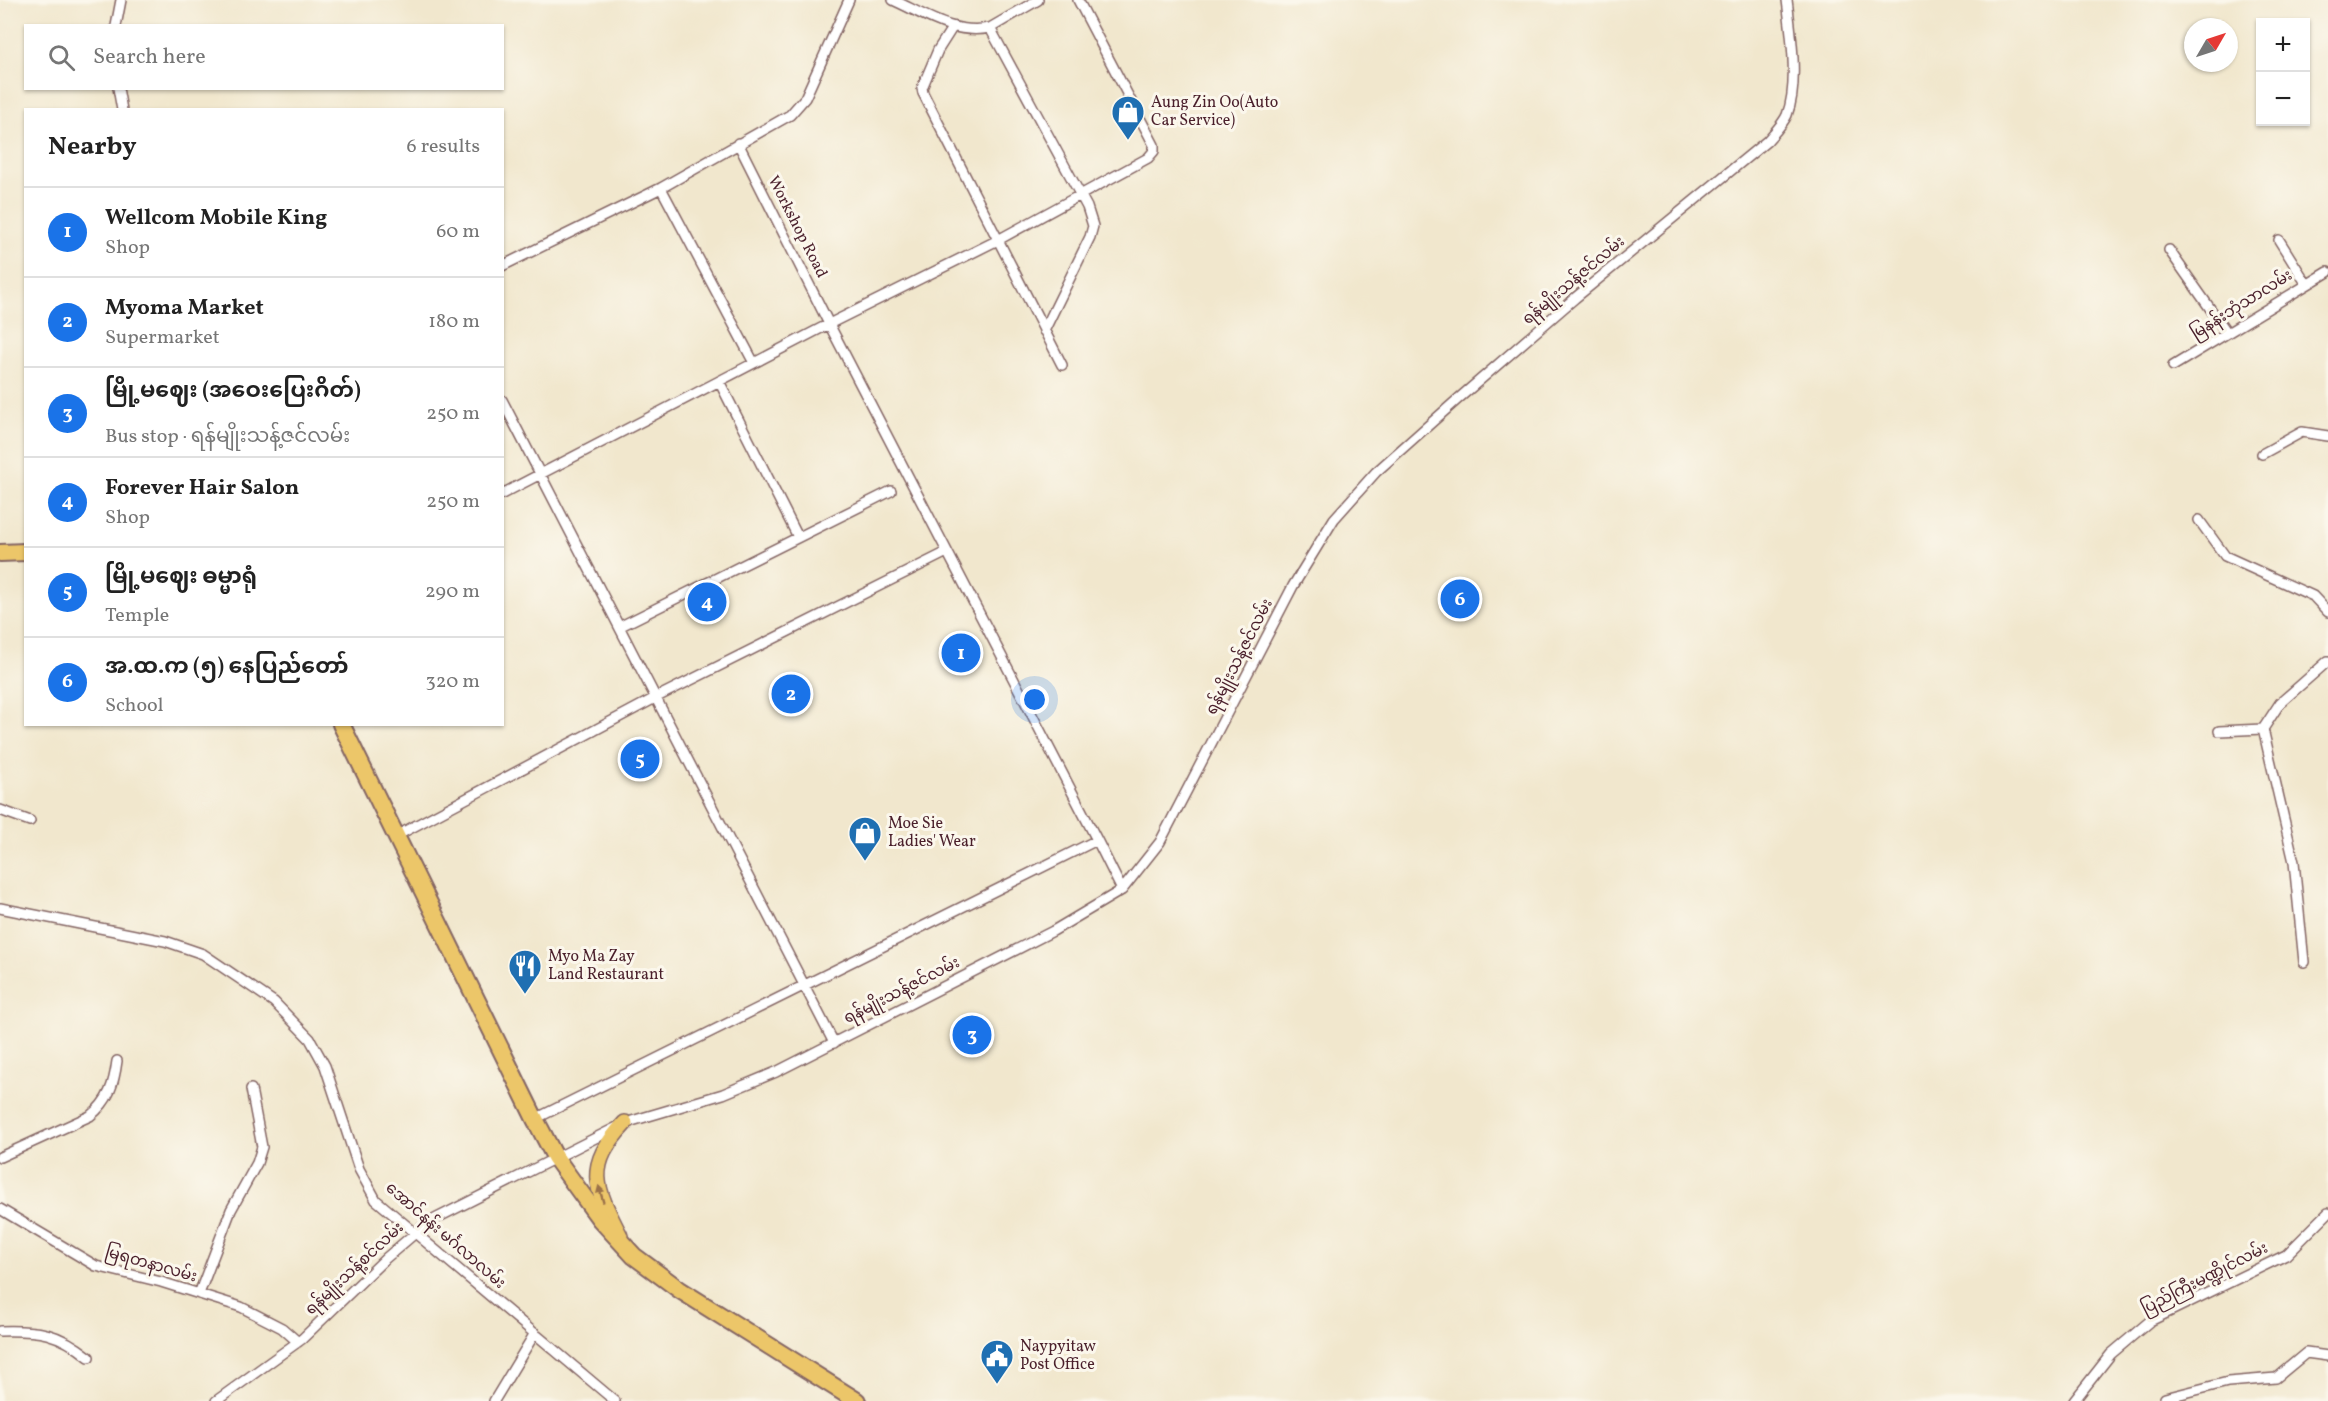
<!DOCTYPE html>
<html lang="en">
<head>
<meta charset="utf-8">
<style>
  :root { --surface:#fff; --page:#f6f6f6; --text:#222; --muted:#767676; --line:#e0e0e0; --accent:#1a73e8 }
  body { margin:0; font-family:Vollkorn,"Noto Sans Myanmar",serif; background:var(--page); color:var(--text) }
  .controls { position:absolute; right:18px; top:18px; display:grid; overflow:hidden; border-radius:0px; box-shadow:0 2px 4px #0004 }
  .controls button { width:54px; height:54px; display:grid; place-items:center; padding:0; border:0; border-bottom:2px solid var(--line); background:var(--surface); color:var(--text); font:30px sans-serif }
  .compass { position:absolute; left:2184px; top:18px; width:54px; height:54px; border-radius:50%; background:var(--surface); box-shadow:0 2px 4px #0004; rotate:51deg }
  .you { position:absolute; left:1035px; top:700px; width:21px; height:21px; margin:-15px; border:4px solid #fff; border-radius:50%; background:#1a73e8; box-shadow:0 0 0 9px #1a73e833 }
  .badge { display:grid; place-items:center; width:39px; height:39px; border-radius:50%; background:var(--accent); color:#fff; font-size:20px; font-weight:700 }
  .pin { position:absolute; translate:-50% -50%; border:3px solid #fff; box-shadow:0 2px 6px #0006 }
  .list { margin:0; padding:0; list-style:none }
  h2 { display:flex; justify-content:space-between; align-items:center; height:78px; margin:0; padding:0 24px; font-size:26px }
  h2 small { font-size:20px; font-weight:400; color:var(--muted) }
  .list li { display:grid; grid-template-columns:39px 1fr auto; gap:18px; align-items:center; box-sizing:border-box; height:90px; padding:0 24px; border-top:2px solid var(--line) }
  .list b { display:block; font-size:22px; white-space:nowrap }
  .list p { margin:0; font-size:20px; white-space:nowrap; color:var(--muted) }
  .list em { font-size:20px; font-style:normal; color:var(--muted) }
  .icon { flex:none; width:33px; height:33px; fill:none; stroke:currentColor; stroke-width:2; stroke-linecap:round; stroke-linejoin:round }
  .map { position:relative; flex:none; width:2328px; height:1401px; overflow:hidden }
  .search { position:absolute; background:var(--surface); box-shadow:0 2px 4px #0004; left:24px; top:24px; width:480px; height:66px; display:flex; align-items:center; gap:15px; box-sizing:border-box; padding:0 21px; border-radius:0px; color:var(--muted); font-size:22px }
  .panel { position:absolute; background:var(--surface); box-shadow:0 2px 4px #0004; left:24px; top:108px; width:480px; height:618px; border-radius:0px }
  .map>svg:first-child { display:block }
  .lines { fill:none; stroke-linecap:round; stroke-linejoin:round }
  .street-casing { stroke:#846564; stroke-width:12 }
  .primary-casing { stroke:#846564; stroke-width:18 }
  .highway-casing { stroke:#846564; stroke-width:20 }
  .street { stroke:#fff; stroke-width:9 }
  .primary { stroke:#ecc669; stroke-width:15 }
  .highway { stroke:#ecc669; stroke-width:16 }
  .oneway { fill:#9b724a }
  .labels { text-anchor:middle; dominant-baseline:central; stroke-width:6; stroke-linejoin:round; paint-order:stroke }
  .poi-label { font-size:16px; fill:#4a1f2b; stroke:#fbf7ec; text-anchor:start }
  .street-label { font-size:16px; fill:#4a1f2b; stroke:#fbf7ec }
</style>
</head>
<body>
<div class="map">
<svg width="2328" height="1401" viewBox="0 0 2328 1401">
  <rect width="100%" height="100%" fill="#fbf7ec"/>
  <filter id="ink" filterUnits="userSpaceOnUse"><feTurbulence type="fractalNoise" baseFrequency=".0167" numOctaves="2"/><feDisplacementMap in="SourceGraphic" scale="12" xChannelSelector="R" yChannelSelector="G"/><feConvolveMatrix kernelMatrix="1 2 1 2 8 2 1 2 1" color-interpolation-filters="sRGB"/></filter>
  <filter id="wash" filterUnits="userSpaceOnUse"><feTurbulence type="fractalNoise" baseFrequency=".008" numOctaves="4" result="noise"/><feDisplacementMap in="SourceGraphic" scale="24" xChannelSelector="R" yChannelSelector="G"/><feGaussianBlur stdDeviation="1.35" result="paint"/><feColorMatrix in="noise" values="0 0 0 0 0 0 0 0 0 0 0 0 0 0 0 0 0 1.4 0 .05"/><feComposite in="paint" operator="in"/></filter>
  <g filter="url(#wash)">
    <rect width="100%" height="100%" fill="#f1e7cd"/>
  </g>
  <g filter="url(#ink)">
    <g class="lines">
      <g class="street-casing">
        <path id="street" d="M893 0C926 15 953 35 990 28
          M1038 0 990 28 1087 207 1093 226 1090 237 1044 331
          M116 26 121 0
          M952 28 938 50 922 88 923 93 1062 365
          M118 88 122 110
          M738 143 829 324 1097 840
          M661 188 754 363
          M2279 240 2306 283
          M2169 250 2226 331
          M502 266 661 188 790 115 805 98 849 0
          M2173 366 2328 272
          M719 381 798 537
          M502 400 834 1043
          M2262 454 2302 432 2328 436
          M502 494 829 324 998 240 1148 158 1154 151V145L1078 0
          M2199 520 2225 556 2313 596 2328 612
          M621 626 891 491
          M2219 731 2263 729
          M0 810 30 821
          M396 836 657 697 947 552
          M0 908 165 941 203 954 274 1002 310 1039 325 1066 359 1169 376 1200 615 1401
          M2304 962 2294 862 2263 729 2280 703 2328 661
          M535 1119 1097 840 1122 890
          M0 1157 90 1116C109 1101 114 1084 117 1061
          M0 1209 96 1266 161 1282 241 1307 282 1328 298 1342
          M199 1294 231 1210 257 1163 262 1147 251 1089
          M0 1331C39 1330 58 1332 89 1357
          M2165 1398 2228 1382 2276 1378 2306 1353 2328 1356
          M216 1401 302 1339 386 1258 427 1223 625 1123 723 1094 776 1072 1053 931 1122 890 1160 842 1293 586 1334 519 1376 472 1458 399 1575 298 1767 141C1774 133 1783 124 1787 115 1799 84 1791 33 1787 0
          M494 1401 535 1333
          M2074 1401 2111 1354 2150 1321 2286 1255 2328 1213"/>
      </g>
      <g class="primary-casing">
        <path id="primary" d="M620 1236C595 1187 584 1167 625 1123"/>
      </g>
      <g class="highway-casing">
        <path id="highway" d="M0 553 26 552
          M341 724 535 1119 555 1157 578 1189 600 1219 634 1256 680 1290 857 1401"/>
      </g>
      <use href="#street" class="street"/>
      <use href="#primary" class="primary"/>
      <use href="#highway" class="highway"/>
    </g>
    <defs><path id="oneway-solid" d="M-6-.8H1V-3.2L6.5 0L1 3.2V.8H-6Z" transform="scale(1.5)"/></defs>
    <use class="oneway" href="#oneway-solid" transform="translate(601 1194) rotate(-106)"/>
  </g>
  <defs>
    <g id="shop-pin" transform="scale(1.725)"><path d="M0 17L-7.5 6A9.5 9.5 0 1 1 7.5 6Z" fill="#1f6fb2" stroke="#fbf7ec"/><path d="M-5-2.5h2.3a2.7 3.5 0 0 1 5.4 0H5L5.5 6h-11ZM-1.5-2.5h3a1.5 2.3 0 0 0-3 0Z" fill="#fff"/></g>
    <g id="restaurant-pin" transform="scale(1.725)"><path d="M0 17L-7.5 6A9.5 9.5 0 1 1 7.5 6Z" fill="#1f6fb2" stroke="#fbf7ec"/><path d="M-5-6h1v4h1v-4h1v4h1v-4h1v5L-1.5 .5V6h-2V.5L-5-1ZM5-6V6H3V1.5H1.5Q1.5-4 5-6Z" fill="#fff"/></g>
    <g id="civic-pin" transform="scale(1.725)"><path d="M0 17L-7.5 6A9.5 9.5 0 1 1 7.5 6Z" fill="#1f6fb2" stroke="#fbf7ec"/><path d="M-.6-6.5H3V-4.5H.6V-3L4-1V1h2V6H-6V1h2V-1L-.6-3ZM-1.2 2.5V6h2.4V2.5Z" fill="#fff"/></g>
  </defs>
  <g fill-rule="evenodd">
    <use href="#shop-pin" x="1128" y="112"/>
    <use href="#shop-pin" x="865" y="833"/>
    <use href="#restaurant-pin" x="525" y="966"/>
    <use href="#civic-pin" x="997" y="1356"/>
  </g>
  <g class="labels">
    <g class="poi-label">
      <text x="1151" y="103">Aung Zin Oo(Auto<tspan x="1151" dy="18">Car Service)</tspan></text>
      <text x="888" y="824">Moe Sie<tspan x="888" dy="18">Ladies' Wear</tspan></text>
      <text x="548" y="957">Myo Ma Zay<tspan x="548" dy="18">Land Restaurant</tspan></text>
      <text x="1020" y="1347">Naypyitaw<tspan x="1020" dy="18">Post Office</tspan></text>
    </g>
    <g class="street-label">
      <text transform="translate(797 227) rotate(63)">Workshop Road</text>
      <text transform="translate(1574 281) rotate(-40)">ရန်မျိုးသန့်ဇင်လမ်း</text>
      <text transform="translate(2242 305) rotate(-32)">မြနန်းဘုံသာလမ်း</text>
      <text transform="translate(1240 657) rotate(-63)">ရန်မျိုးသန့်ဇင်လမ်း</text>
      <text transform="translate(902 991) rotate(-27)">ရန်မျိုးသန့်ဇင်လမ်း</text>
      <text transform="translate(445 1236) rotate(41)">အောင်နန်း မင်္ဂလာလမ်း</text>
      <text transform="translate(151 1265) rotate(16)">မြရတနာလမ်း</text>
      <text transform="translate(355 1269) rotate(-43)">ရန်မျိုးသန့်စင်လမ်း</text>
      <text transform="translate(2205 1279) rotate(-27)">ပြည်ကြီးမဏ္ဍိုင်လမ်း</text>
    </g>
  </g>
</svg>
<div class="controls">
<button>+</button>
<button>−</button>
</div>
<svg class="compass" viewBox="-18 -18 36 36"><path d="M0-13l5 13h-10z" fill="#e53935"/><path d="M0 13l5-13h-10z" fill="#767676"/></svg>
<div class="you"></div>
<div class="pin badge" style="left:961px;top:653px">1</div>
<div class="pin badge" style="left:791px;top:694px">2</div>
<div class="pin badge" style="left:972px;top:1035px">3</div>
<div class="pin badge" style="left:707px;top:602px">4</div>
<div class="pin badge" style="left:640px;top:759px">5</div>
<div class="pin badge" style="left:1460px;top:599px">6</div>
<div class="search"><svg class="icon" aria-label="search" viewBox="0 0 24 24"><circle cx="10" cy="10" r="6"/><path d="M15 15l6 6"/></svg>Search here</div>
<section class="panel">
<h2>Nearby<small>6 results</small></h2>
<ul class="list">
<li><span class="badge">1</span><div><b>Wellcom Mobile King</b><p>Shop</p></div><em>60 m</em></li>
<li><span class="badge">2</span><div><b>Myoma Market</b><p>Supermarket</p></div><em>180 m</em></li>
<li><span class="badge">3</span><div><b>မြို့မဈေး (အဝေးပြေးဂိတ်)</b><p>Bus stop · ရန်မျိုးသန့်ဇင်လမ်း</p></div><em>250 m</em></li>
<li><span class="badge">4</span><div><b>Forever Hair Salon</b><p>Shop</p></div><em>250 m</em></li>
<li><span class="badge">5</span><div><b>မြို့မဈေး ဓမ္မာရုံ</b><p>Temple</p></div><em>290 m</em></li>
<li><span class="badge">6</span><div><b>အ.ထ.က (၅) နေပြည်တော်</b><p>School</p></div><em>320 m</em></li>
</ul>
</section>
</div>
</body>
</html>
